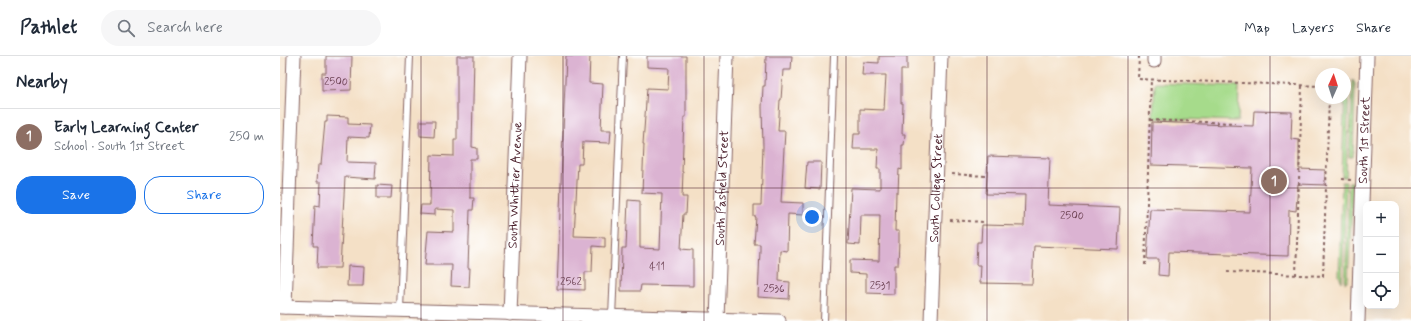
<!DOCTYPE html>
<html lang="en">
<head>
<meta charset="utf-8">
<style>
  :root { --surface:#fff; --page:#f6f6f7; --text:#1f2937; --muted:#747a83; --line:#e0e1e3; --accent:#1a73e8 }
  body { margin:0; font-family:Mynerve,sans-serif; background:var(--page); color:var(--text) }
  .controls { position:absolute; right:12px; bottom:12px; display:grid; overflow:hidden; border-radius:8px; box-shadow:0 4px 16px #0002 }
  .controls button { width:36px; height:36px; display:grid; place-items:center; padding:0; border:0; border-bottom:1px solid var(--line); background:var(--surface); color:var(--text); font:20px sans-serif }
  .compass { position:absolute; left:1035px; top:12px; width:36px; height:36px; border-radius:50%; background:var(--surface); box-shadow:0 4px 16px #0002; rotate:3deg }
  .you { position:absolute; left:532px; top:161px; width:14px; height:14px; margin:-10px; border:3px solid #fff; border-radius:50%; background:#1a73e8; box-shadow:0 0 0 6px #1a73e833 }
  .badge { display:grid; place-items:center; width:26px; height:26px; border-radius:50%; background:var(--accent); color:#fff; font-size:13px; font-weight:700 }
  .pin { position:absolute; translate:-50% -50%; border:2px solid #fff; box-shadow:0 1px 4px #0006 }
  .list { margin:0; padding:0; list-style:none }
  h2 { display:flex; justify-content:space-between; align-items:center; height:52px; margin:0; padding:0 16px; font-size:17px }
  h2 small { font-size:13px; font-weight:400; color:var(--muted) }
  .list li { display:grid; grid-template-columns:26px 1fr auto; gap:12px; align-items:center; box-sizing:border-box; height:56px; padding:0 16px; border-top:1px solid var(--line) }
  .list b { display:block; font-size:15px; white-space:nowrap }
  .list p { margin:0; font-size:13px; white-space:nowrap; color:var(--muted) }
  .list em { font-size:13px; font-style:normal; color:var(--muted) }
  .actions { display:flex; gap:8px; padding:12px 16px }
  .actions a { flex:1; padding:9px 0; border:1px solid var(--accent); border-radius:16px; text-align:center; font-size:14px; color:var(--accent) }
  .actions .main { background:var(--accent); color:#fff }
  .icon { flex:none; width:22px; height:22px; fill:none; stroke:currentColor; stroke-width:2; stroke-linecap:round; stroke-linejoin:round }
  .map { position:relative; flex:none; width:1131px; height:265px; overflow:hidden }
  header { display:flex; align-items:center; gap:24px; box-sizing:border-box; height:56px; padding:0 20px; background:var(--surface); border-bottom:1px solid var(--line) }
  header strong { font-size:19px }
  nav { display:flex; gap:22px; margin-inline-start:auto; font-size:14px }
  .search { width:280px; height:36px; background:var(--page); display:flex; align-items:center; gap:10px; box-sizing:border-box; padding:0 14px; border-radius:22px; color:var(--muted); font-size:15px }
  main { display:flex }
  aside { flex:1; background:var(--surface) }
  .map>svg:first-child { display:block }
  .green { fill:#a6db8b; stroke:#787d5b }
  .building { fill:#dbb3d2 }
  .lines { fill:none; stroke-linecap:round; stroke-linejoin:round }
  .service-casing { stroke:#866361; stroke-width:8 }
  .minor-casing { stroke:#866361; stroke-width:15 }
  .path { stroke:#866361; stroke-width:2; stroke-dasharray:3 3; stroke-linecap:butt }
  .service { stroke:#fff; stroke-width:6 }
  .minor { stroke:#fff; stroke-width:13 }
  .grid { fill:none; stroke:#4a1f2b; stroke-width:1; stroke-opacity:0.55 }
  .labels { text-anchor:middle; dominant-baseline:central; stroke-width:3; stroke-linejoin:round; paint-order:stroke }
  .number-label { font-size:11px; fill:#6e4455 }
  .street-label { font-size:13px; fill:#4a1f2b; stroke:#fff }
</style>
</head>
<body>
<header>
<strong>Pathlet</strong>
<div class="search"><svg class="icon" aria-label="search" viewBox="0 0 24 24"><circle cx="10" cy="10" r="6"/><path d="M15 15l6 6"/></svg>Search here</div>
<nav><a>Map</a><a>Layers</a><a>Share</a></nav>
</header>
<main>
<aside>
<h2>Nearby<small></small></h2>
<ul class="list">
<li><span class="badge" style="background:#8d6e63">1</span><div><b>Early Learning Center</b><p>School · South 1st Street</p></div><em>250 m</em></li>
</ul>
<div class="actions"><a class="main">Save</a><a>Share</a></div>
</aside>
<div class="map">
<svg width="1131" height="265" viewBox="0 0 1131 265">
  <rect width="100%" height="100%" fill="#fff"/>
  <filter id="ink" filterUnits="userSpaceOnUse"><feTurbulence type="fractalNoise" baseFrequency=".025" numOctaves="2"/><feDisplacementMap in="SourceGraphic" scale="8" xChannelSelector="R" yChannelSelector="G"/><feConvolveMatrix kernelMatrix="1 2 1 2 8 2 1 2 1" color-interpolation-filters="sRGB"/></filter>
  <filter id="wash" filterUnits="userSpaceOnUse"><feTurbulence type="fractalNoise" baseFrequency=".012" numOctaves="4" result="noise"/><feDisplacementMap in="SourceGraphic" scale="16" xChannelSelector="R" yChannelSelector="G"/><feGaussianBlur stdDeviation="0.9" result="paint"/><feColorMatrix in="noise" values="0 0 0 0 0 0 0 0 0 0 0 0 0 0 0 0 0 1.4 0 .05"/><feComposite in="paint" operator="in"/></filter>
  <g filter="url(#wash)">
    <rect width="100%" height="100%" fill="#f4e0c6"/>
    <path class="green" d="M1069 24 1066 121H1062L1065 30Z
      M1073 24 1075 28 1073 101H1069Z
      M875 27 959 30 958 65 873 62Z
      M1062 126H1066L1062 226 1059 220Z
      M1069 126H1073L1068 223 1065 227Z"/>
    <g id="blocks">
      <path class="building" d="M46 0H72L71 34 42 35V17H46Z
        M177 0H194L192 91 197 92V103H190V142H194L193 154H190L188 212H190L189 231 171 230 172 209H145L148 175 174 176V154L155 153V159L140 158 141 149H150L151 99 174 100V84H177Z
        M286 0H310L309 27 323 28 321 74H331L330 87 303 86 302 108H298L294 180 325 181V191L313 190 312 216H305V234L277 233Z
        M367 0H406V61H404L402 116H403L402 141H407L406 158H403L401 193 413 194V230L361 229 360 235H341L342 192H346L348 144 360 145V192L380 193 382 138 362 137 364 88H363L367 32 388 33 389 12 367 11Z
        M486 0H512L511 14H503L501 44H500L498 75H505L501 146 523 147V159L508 158 507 195 500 194 499 225 510 226 509 243 478 241 480 194V188H474L476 161H474V149H481L483 91 482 51 483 30H485Z
        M599 0H627V14H621V47H623L622 78H625L624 89H622V114L619 113 618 136H616L615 175H619V185L618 209H614V238L586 237V218L570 217V204L599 205 600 159H581L580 189 568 188 571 132 600 133V113H597L598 93H573L574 78H580V53L604 54 606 19H582L583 6 599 7Z
        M974 55 1012 56 1011 83 1019 84V113L1045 114V129L1018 128 1016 155 1009 154 1008 200 889 196 888 220 878 219 879 203H867L870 153 970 156 972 112 871 109 872 66 973 70Z
        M47 60 68 61V68L90 69 89 82 68 81 67 106 96 107 95 123 65 121 60 212H37L38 190H33L35 149 40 150 41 126H37L38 109H41L45 66H47Z
        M140 65H155L154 81 140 80Z
        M708 100 770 102 768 149 840 152 838 193 754 190 752 228 700 227 701 209H696L697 186H701L702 169 744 170 745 139 706 138Z
        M527 106H541L540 133 525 132Z
        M97 129 112 130 111 142H97Z
        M68 210 84 211 83 230H67Z"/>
    </g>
  </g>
  <g filter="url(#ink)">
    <use href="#blocks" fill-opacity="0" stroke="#866361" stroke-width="1"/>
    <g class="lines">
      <g class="service-casing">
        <path id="service" d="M120 254 130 0
          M332 261 343 0
          M544 265 554 0"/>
      </g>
      <g class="minor-casing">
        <g id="minor">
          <path d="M874 5V0"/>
          <path d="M0 251 499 265"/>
          <path d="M5 251 14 0"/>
          <path id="s1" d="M230 258 240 0"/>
          <path id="s2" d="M437 263 447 0"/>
          <path id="s3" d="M651 265 661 0"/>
          <path id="s4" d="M1078 265 1087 0"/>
        </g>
      </g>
      <path class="path" d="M859 0 858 23 1041 30
        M870 64 955 67
        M672 118 706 120
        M1062 123 1071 124
        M670 164 704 166
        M865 209 871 23
        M947 216 1043 220 1049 42
        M1016 219 1022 29"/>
      <use href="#service" class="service"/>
      <use href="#minor" class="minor"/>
    </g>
  </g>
  <path class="grid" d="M141 0V265M283 0V265M424 0V265M566 0V265M707 0V265M848 0V265M990 0V265M0 132H1131"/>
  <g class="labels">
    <g class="number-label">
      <text x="56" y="26">2500</text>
      <text x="792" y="160">2500</text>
      <text x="377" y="211">411</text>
      <text x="291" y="226">2562</text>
      <text x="600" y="230">2531</text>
      <text x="494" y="233">2536</text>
    </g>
    <g class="street-label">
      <text stroke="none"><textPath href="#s4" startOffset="181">South 1st Street</textPath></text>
      <text stroke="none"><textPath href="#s1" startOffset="129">South Whittier Avenue</textPath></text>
      <text stroke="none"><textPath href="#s2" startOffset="131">South Pasfield Street</textPath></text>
      <text stroke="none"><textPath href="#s3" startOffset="133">South College Street</textPath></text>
    </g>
  </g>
</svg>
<div class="controls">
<button>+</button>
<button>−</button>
<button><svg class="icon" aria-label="locate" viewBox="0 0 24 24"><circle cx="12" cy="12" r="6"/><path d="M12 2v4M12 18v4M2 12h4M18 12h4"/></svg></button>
</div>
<svg class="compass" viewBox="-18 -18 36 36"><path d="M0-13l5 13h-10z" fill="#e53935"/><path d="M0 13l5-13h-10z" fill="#747a83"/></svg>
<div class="you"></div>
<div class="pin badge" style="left:994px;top:125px;background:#8d6e63">1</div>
</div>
</main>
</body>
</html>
